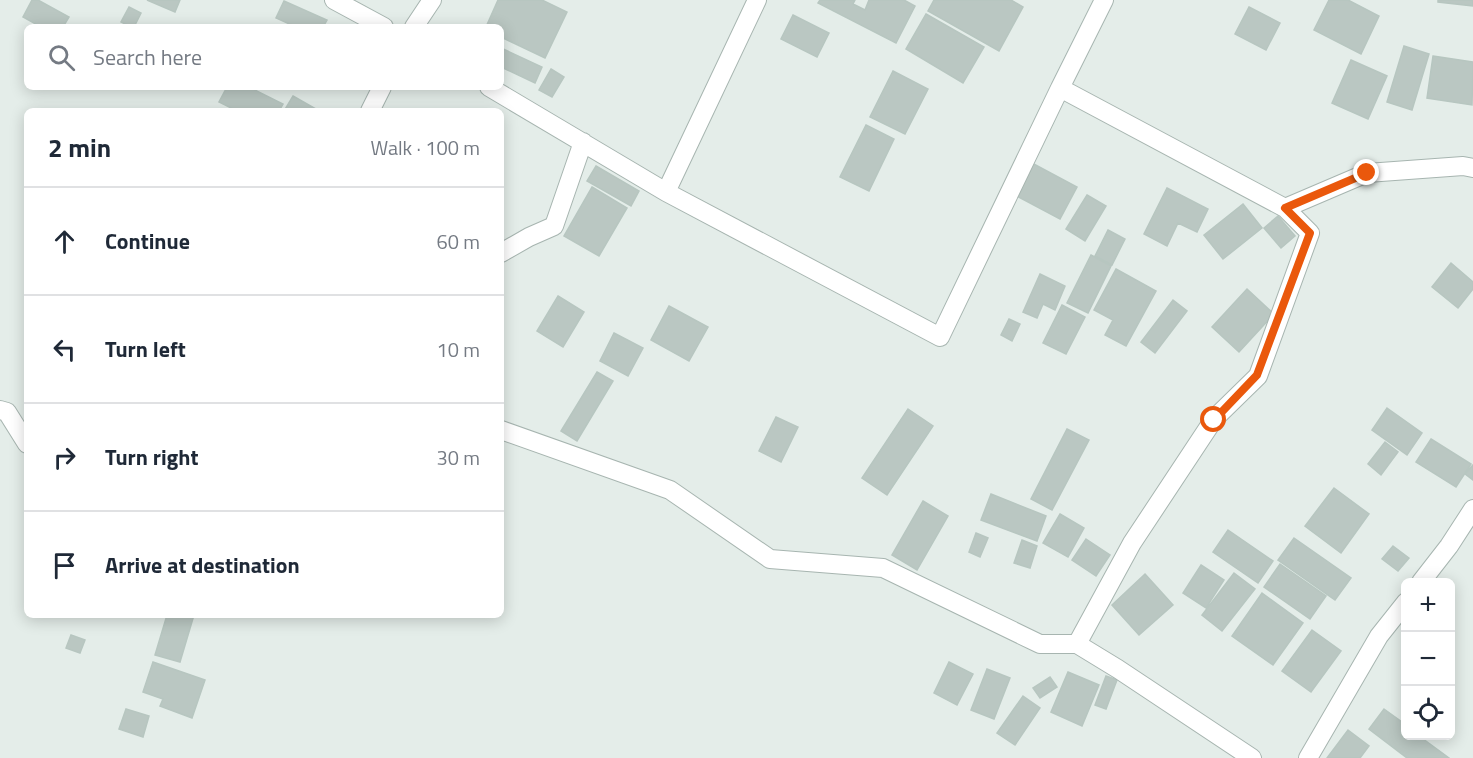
<!DOCTYPE html>
<html lang="en">
<head>
<meta charset="utf-8">
<style>
  :root { --surface:#fff; --page:#f2f2f3; --text:#1f2937; --muted:#747a83; --line:#e0e1e3 }
  body { margin:0; font-family:"Titillium Web",sans-serif; background:var(--page); color:var(--text) }
  .controls { position:absolute; right:18px; bottom:18px; display:grid; overflow:hidden; border-radius:9px; box-shadow:0 3px 15px #0003 }
  .controls button { width:54px; height:54px; display:grid; place-items:center; padding:0; border:0; border-bottom:2px solid var(--line); background:var(--surface); color:var(--text); font:30px sans-serif }
  .stop { position:absolute; width:18px; height:18px; margin:-14px; border:4px solid #ea580c; border-radius:50%; background:#fff }
  .stop.end { background:#ea580c; border-color:#fff; box-shadow:0 2px 6px #0008 }
  .list { margin:0; padding:0; list-style:none }
  h2 { display:flex; justify-content:space-between; align-items:center; height:78px; margin:0; padding:0 24px; font-size:26px }
  h2 small { font-size:20px; font-weight:400; color:var(--muted) }
  .list li { display:grid; grid-template-columns:39px 1fr auto; gap:18px; align-items:center; box-sizing:border-box; height:108px; padding:0 24px; border-top:2px solid var(--line) }
  .list b { display:block; font-size:22px; white-space:nowrap }
  .list em { font-size:20px; font-style:normal; color:var(--muted) }
  .icon { flex:none; width:33px; height:33px; fill:none; stroke:currentColor; stroke-width:2; stroke-linecap:round; stroke-linejoin:round }
  .map { position:relative; flex:none; width:1473px; height:758px; overflow:hidden }
  .search { position:absolute; background:var(--surface); box-shadow:0 3px 15px #0003; left:24px; top:24px; width:480px; height:66px; display:flex; align-items:center; gap:15px; box-sizing:border-box; padding:0 21px; border-radius:9px; color:var(--muted); font-size:22px }
  .panel { position:absolute; background:var(--surface); box-shadow:0 3px 15px #0003; left:24px; top:108px; width:480px; height:510px; border-radius:9px }
  .map>svg:first-child { display:block }
  .building { fill:#bac7c2; stroke:#b7c6c0; stroke-width:1.5 }
  .lines { fill:none; stroke-linecap:round; stroke-linejoin:round }
  .minor-casing { stroke:#a7b5b0; stroke-width:20 }
  .minor { stroke:#fff; stroke-width:18 }
  .route { stroke:#ea580c; stroke-width:8 }
</style>
</head>
<body>
<div class="map">
<svg width="1473" height="758" viewBox="0 0 1473 758">
  <rect width="100%" height="100%" fill="#e4ede9"/>
  <path class="building" d="M32 0H38L69 17 63 27H41L23 17Z
    M147 0H180L175 12Z
    M498 0H542L567 12 545 58 501 37V27H486Z
    M820 0H855L853 4 865 10 869 0H904L915 6 896 43 818 3Z
    M934 0H1011L1023 7 999 51 928 11Z
    M1329 0H1348L1379 16 1361 54 1314 30Z
    M1438 0H1473V6L1438 2Z
    M284 1 327 20 323 27H296L276 18Z
    M129 7 141 13 134 27H131L121 22Z
    M1249 7 1280 23 1266 50 1235 34Z
    M926 14 984 47 963 83 906 49Z
    M793 15 829 33 817 57 781 39Z
    M1404 46 1429 54 1412 110 1387 102Z
    M501 48 542 67 535 83 501 67Z
    M1433 56 1473 62 1472 105 1427 98Z
    M1351 60 1387 76 1368 119 1332 103Z
    M551 69 564 77 552 97 539 90Z
    M893 71 928 89 905 134 870 117Z
    M227 87H249L283 104 279 111H237L219 102Z
    M293 96 316 109 315 111H284Z
    M866 125 894 139 869 191 840 177Z
    M1030 162 1077 187 1060 219 1013 194Z
    M596 166 639 191 631 206 587 181Z
    M592 187 627 208 599 256 564 236Z
    M1167 188 1208 209 1197 232 1178 223 1167 246 1144 234Z
    M1087 195 1106 206 1085 241 1066 229Z
    M1243 204 1262 228 1223 259 1204 235Z
    M1278 216 1295 236 1281 248 1264 228Z
    M1108 230 1125 239 1112 265 1095 256Z
    M1091 255 1111 266 1088 313 1067 303Z
    M1451 263 1473 282V289L1458 308 1432 287Z
    M1116 269 1156 291 1126 346 1105 335 1113 320 1094 310Z
    M1040 274 1065 286 1055 310 1043 304 1037 318 1023 312Z
    M1247 289 1274 314 1239 352 1212 327Z
    M558 296 584 312 563 347 537 331Z
    M1173 300 1187 311 1155 353 1141 342Z
    M1062 305 1085 317 1066 354 1043 343Z
    M669 306 708 327 689 361 651 340Z
    M1009 319 1020 324 1012 341 1001 335Z
    M614 333 643 348 628 376 600 361Z
    M597 372 613 381 577 441 561 431Z
    M1387 408 1422 433 1407 455 1372 430Z
    M908 409 933 426 887 495 862 478Z
    M776 417 798 427 781 462 759 451Z
    M1067 429 1089 440 1052 510 1031 499Z
    M1431 439 1471 464 1456 487 1416 462Z
    M1385 442 1398 452 1381 475 1368 464Z
    M1473 465V480L1465 474Z
    M1334 488 1369 514 1341 553 1305 526Z
    M991 494 1046 516 1037 541 981 520Z
    M923 501 948 516 917 570 892 555Z
    M1060 514 1084 528 1068 557 1043 543Z
    M1228 530 1273 561 1258 583 1213 552Z
    M976 533 988 538 980 557 969 552Z
    M1294 538 1351 578 1335 600 1278 560Z
    M1086 539 1110 555 1096 576 1072 560Z
    M1022 540 1037 546 1030 568 1014 563Z
    M1393 546 1409 558 1398 571 1382 559Z
    M1280 564 1326 596 1310 619 1264 587Z
    M1201 565 1224 580 1206 608 1183 593Z
    M1234 573 1255 589 1222 631 1202 615Z
    M1145 574 1173 605 1139 635 1112 605Z
    M1262 593 1303 623 1273 665 1232 636Z
    M167 615H194L180 662 155 655Z
    M1312 630 1341 651 1311 692 1282 671Z
    M71 635 85 640 80 653 66 648Z
    M153 662 205 680 192 718 160 706 163 699 143 692Z
    M949 662 973 674 957 705 934 693Z
    M987 669 1010 678 994 719 971 710Z
    M1068 672 1099 685 1082 726 1051 712Z
    M1106 676 1117 680 1106 709 1095 705Z
    M1050 677 1057 687 1040 698 1033 688Z
    M1023 696 1040 708 1015 745 997 733Z
    M126 709 149 716 143 737 119 729Z
    M1384 709 1406 725V736H1419L1449 758H1407L1369 729Z
    M1348 730 1369 746 1360 758H1327Z"/>
  <g class="lines">
    <g class="minor-casing">
      <path id="minor" d="M334 0 384 27
        M1104 0 1060 88 1285 208 1367 173 1463 166 1473 168
        M414 27 432 0
        M489 87 666 192 940 337 1060 88
        M370 111 382 87
        M666 192 757 0
        M501 253 529 237 554 226 583 142
        M0 410 7 412 27 444
        M501 430 670 490 770 559 883 568 1040 644H1077L1118 669 1252 758
        M1421 582 1449 546 1473 509
        M1077 644 1132 543 1214 419 1258 376 1310 233 1285 208
        M1308 758 1379 636 1406 602"/>
    </g>
    <use href="#minor" class="minor"/>
  </g>
  <g class="lines">
    <path class="route" d="M1214 420 1257 375 1310 233 1285 208 1367 173"/>
  </g>
</svg>
<div class="controls">
<button>+</button>
<button>−</button>
<button><svg class="icon" aria-label="locate" viewBox="0 0 24 24"><circle cx="12" cy="12" r="6"/><path d="M12 2v4M12 18v4M2 12h4M18 12h4"/></svg></button>
</div>
<div class="stop" style="left:1214px;top:420px"></div>
<div class="stop end" style="left:1367px;top:173px"></div>
<div class="search"><svg class="icon" aria-label="search" viewBox="0 0 24 24"><circle cx="10" cy="10" r="6"/><path d="M15 15l6 6"/></svg>Search here</div>
<section class="panel">
<h2>2 min<small>Walk · 100 m</small></h2>
<ul class="list">
<li><svg class="icon" aria-label="ahead" viewBox="0 0 24 24"><path d="M12 20V5M6 11l6-6 6 6"/></svg><div><b>Continue</b></div><em>60 m</em></li>
<li><svg class="icon" aria-label="left" viewBox="0 0 24 24"><path d="M17 20v-9H6M10 6l-5 5 5 5"/></svg><div><b>Turn left</b></div><em>10 m</em></li>
<li><svg class="icon" aria-label="right" viewBox="0 0 24 24"><path d="M7 20v-9h11M14 6l5 5-5 5"/></svg><div><b>Turn right</b></div><em>30 m</em></li>
<li><svg class="icon" aria-label="arrive" viewBox="0 0 24 24"><path d="M6 21V4h12l-3 4 3 4H6"/></svg><div><b>Arrive at destination</b></div></li>
</ul>
</section>
</div>
</body>
</html>
